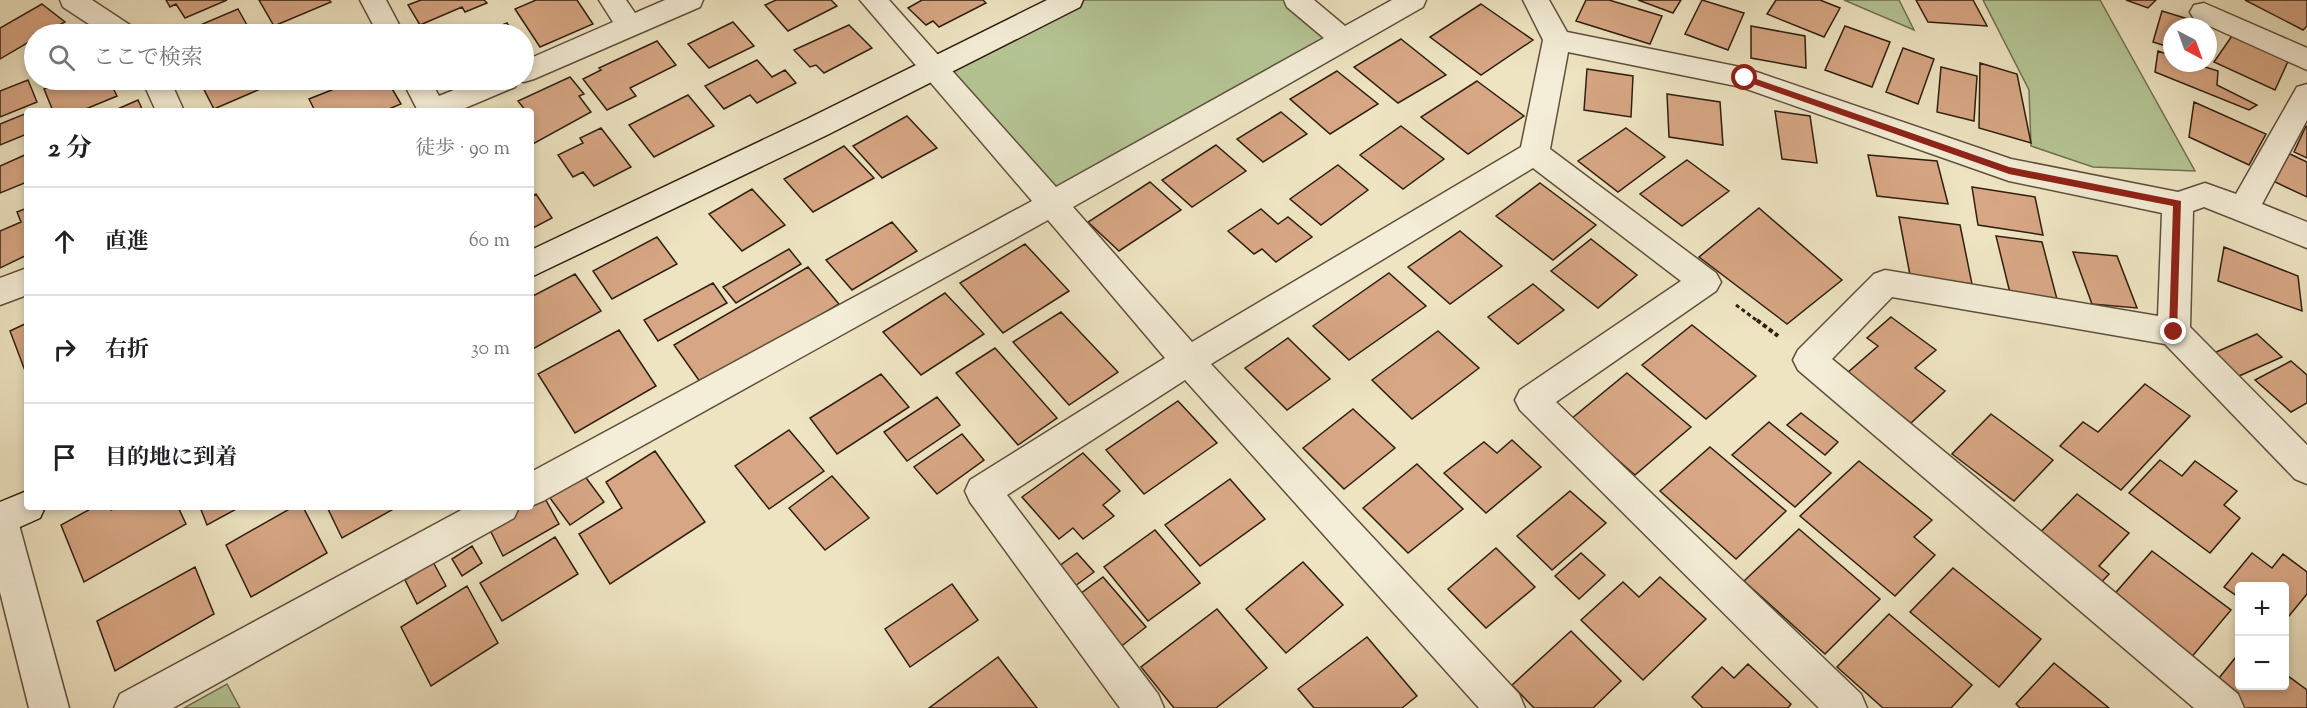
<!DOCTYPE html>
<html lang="ja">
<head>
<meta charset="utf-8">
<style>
  :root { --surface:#fff; --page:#f6f6f6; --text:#202124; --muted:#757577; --line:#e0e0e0 }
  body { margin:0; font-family:"Sorts Mill Goudy","Noto Serif JP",serif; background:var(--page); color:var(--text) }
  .controls { position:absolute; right:18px; bottom:18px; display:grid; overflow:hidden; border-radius:6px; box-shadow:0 3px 9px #0003 }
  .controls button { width:54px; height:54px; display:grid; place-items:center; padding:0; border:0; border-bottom:2px solid var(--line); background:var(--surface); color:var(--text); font:30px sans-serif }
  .compass { position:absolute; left:2163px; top:18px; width:54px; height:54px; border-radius:50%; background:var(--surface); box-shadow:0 3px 9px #0003; rotate:139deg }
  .stop { position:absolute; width:18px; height:18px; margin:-14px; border:4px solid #8f2418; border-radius:50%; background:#fff }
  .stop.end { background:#8f2418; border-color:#fff; box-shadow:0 2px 6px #0008 }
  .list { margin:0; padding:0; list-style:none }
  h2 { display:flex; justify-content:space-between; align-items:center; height:78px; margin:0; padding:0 24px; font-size:26px }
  h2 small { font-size:20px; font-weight:400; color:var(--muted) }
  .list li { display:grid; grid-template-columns:39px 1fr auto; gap:18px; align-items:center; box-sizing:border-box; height:108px; padding:0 24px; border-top:2px solid var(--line) }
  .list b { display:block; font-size:22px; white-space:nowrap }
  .list em { font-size:20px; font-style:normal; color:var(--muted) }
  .icon { flex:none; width:33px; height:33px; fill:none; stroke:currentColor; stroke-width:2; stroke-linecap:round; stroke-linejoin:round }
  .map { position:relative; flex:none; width:2307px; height:708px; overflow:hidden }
  .search { position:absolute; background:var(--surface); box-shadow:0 3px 9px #0003; left:24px; top:24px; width:510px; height:66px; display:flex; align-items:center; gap:15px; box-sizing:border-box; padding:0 21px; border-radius:33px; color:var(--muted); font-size:22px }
  .panel { position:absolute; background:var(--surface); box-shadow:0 3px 9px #0003; left:24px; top:108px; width:510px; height:402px; border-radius:6px }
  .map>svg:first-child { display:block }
  .green { fill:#b5c595; stroke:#727252; stroke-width:1.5 }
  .building { fill:#d7a684; stroke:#2f1f0f; stroke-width:1.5 }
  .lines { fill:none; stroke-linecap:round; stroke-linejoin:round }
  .street-casing { stroke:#5f503c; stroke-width:3 }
  .secondary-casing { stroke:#2f1f0f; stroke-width:3 }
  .path-far1 { stroke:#2f1f0f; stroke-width:3; stroke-dasharray:4 3; stroke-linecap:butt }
  .path { stroke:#2f1f0f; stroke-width:4; stroke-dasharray:4.5 3; stroke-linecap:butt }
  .street { fill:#f4edd7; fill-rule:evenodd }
  .secondary { fill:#f4edd7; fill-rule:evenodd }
  .route { fill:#8f2418 }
</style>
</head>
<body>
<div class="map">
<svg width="2307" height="708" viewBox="0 0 2307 708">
  <rect width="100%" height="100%" fill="#eee4c2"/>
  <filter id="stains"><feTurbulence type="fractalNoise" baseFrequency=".00333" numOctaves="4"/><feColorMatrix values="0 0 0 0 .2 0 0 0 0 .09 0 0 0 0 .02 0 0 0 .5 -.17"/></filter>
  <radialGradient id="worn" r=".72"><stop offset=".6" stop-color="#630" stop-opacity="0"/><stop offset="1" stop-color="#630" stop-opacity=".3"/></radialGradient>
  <path class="green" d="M1066 0H1297L1343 39 1052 204 935 68Z
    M1844 0H1899L1914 30Z
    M1983 0H2100L2195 171 2093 167 2031 146 2029 90Z
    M227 684 240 708H184Z"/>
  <path class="building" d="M166 0H227L185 18 176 4 170 7Z
    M259 0H329L331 2 274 26Z
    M421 0H484L487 3 465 12 462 7 420 25 408 5Z
    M536 0H577L593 24 540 47 515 9Z
    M776 0H831L837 6 788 31 765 5Z
    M922 0H983L986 3 939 27 933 21 926 25 908 8Z
    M1586 0H1609L1662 16 1650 44 1576 21Z
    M1638 0H1681L1673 13Z
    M1702 0 1744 13 1728 50 1685 34Z
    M1776 0H1820L1840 8 1824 37 1767 14Z
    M1916 0H1973L1987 26 1928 22Z
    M2126 0H2156L2148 8Z
    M2245 0H2307V26L2303 30Z
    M42 4 65 22 43 34H34V39L0 59V28Z
    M1481 4 1533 40 1481 75 1430 37Z
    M238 9 252 34H188L186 31Z
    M2162 11 2211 26 2208 35V27H2172V48L2153 42Z
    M733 22 754 46 709 68 688 44Z
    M507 23 514 34H480Z
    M849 25 872 48 824 73 816 65 810 67 794 50Z
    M1751 26 1805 36 1806 68 1751 58Z
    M1845 26 1890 42 1872 87 1825 70Z
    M2234 33 2290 57 2275 90 2214 62Z
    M1401 39 1446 75 1398 103 1354 67Z
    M657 41 676 65 630 88 636 96 607 110 583 79 601 70 599 68Z
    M1903 48 1934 59 1918 104 1886 92Z
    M2158 51 2172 56V63H2193L2218 71 2217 85 2257 105 2249 110 2155 72Z
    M757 60 772 77 785 70 796 83 757 103 750 95 724 109 705 86Z
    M1980 63 2017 74 2031 143 1979 128Z
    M1941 67 1977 76 1974 121 1937 112Z
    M1587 69 1633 76 1631 117 1584 110Z
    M1337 71 1378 104 1330 134 1290 99Z
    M570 77 584 94 579 96 591 112 531 145V111H526L518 101Z
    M28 80 37 102 0 117V91Z
    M67 80H109L117 96 81 111H53L44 89Z
    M207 80H281L214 109 200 82Z
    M357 80H387L401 104 384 111H315L309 99Z
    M1477 81 1524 116 1468 154 1421 117Z
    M1667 94 1720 102 1723 145 1669 137Z
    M688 95 714 126 654 157 629 125Z
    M138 100 143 111H113Z
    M2194 102 2266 134 2249 165 2189 137Z
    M1775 111 1810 116 1817 163 1782 159Z
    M1281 112 1307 134 1263 162 1237 139Z
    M27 113V134L0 145V124Z
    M907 116 937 148 882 178 853 146Z
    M1401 126 1444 159 1403 189 1360 155Z
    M2306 126 2307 127V158L2294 152Z
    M601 128 631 167 594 186 583 172 573 177 558 155 583 143 580 138Z
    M1626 128 1665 157 1618 192 1578 161Z
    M1216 145 1246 171 1192 207 1162 180Z
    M844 146 874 178 813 212 784 179Z
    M2288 153 2307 162V197L2273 181Z
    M27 154V182L0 193V166Z
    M1868 155 1937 161 1948 204 1877 196Z
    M1687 160 1729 191 1682 226 1640 194Z
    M1338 165 1368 190 1321 225 1290 199Z
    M1150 182 1181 210 1119 251 1088 222Z
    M1540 183 1596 225 1553 260 1496 216Z
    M1972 187 2035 197 2043 235 1978 225Z
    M752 189 785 225 742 251 709 214Z
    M536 194 552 218 531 229V197Z
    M27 208V255L0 268V231L21 222 17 212Z
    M1759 208 1842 280 1787 324 1699 257Z
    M1261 209 1278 224 1288 217 1312 237 1276 262 1262 249 1254 254 1228 231Z
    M1899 217 1960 225 1972 284 1910 275Z
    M892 222 917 251 852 290 826 260Z
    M1460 231 1502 266 1450 304 1408 267Z
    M1996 236 2042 242 2058 303 2011 297Z
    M657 237 677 264 612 299 593 271Z
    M1591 239 1637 275 1598 308 1551 271Z
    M1025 244 1069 291 1003 333 960 283Z
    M2224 247 2298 276 2302 311 2218 281Z
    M789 249 801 264 736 303 723 287Z
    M2073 252 2117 256 2137 308 2092 304Z
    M808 267 839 304 703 386 674 345Z
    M1389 273 1426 306 1349 360 1313 326Z
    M575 274 601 311 531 350V297Z
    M713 283 727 303 658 341 644 320Z
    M1533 284 1564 310 1518 344 1488 317Z
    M945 293 984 334 921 375 883 332Z
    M1061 312 1118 372 1069 405 1013 342Z
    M1891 317 1936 350 1915 368 1945 391 1911 423 1846 374 1878 346 1867 338Z
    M27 323V376L10 331Z
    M1692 325 1756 376 1706 419 1642 365Z
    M619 330 656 386 575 433 538 374Z
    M1438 331 1479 368 1412 419 1372 380Z
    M2257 334 2282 357 2239 376 2214 353Z
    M1288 338 1330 379 1287 410 1245 368Z
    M995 348 1057 418 1018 445 956 373Z
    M2291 361 2307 375V403L2291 412 2255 380Z
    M1627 373 1691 427 1635 475 1571 419Z
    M881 374 909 407 837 454 810 418Z
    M2145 384 2190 416 2121 490 2060 446 2083 422 2098 432Z
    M937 397 960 425 907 461 884 432Z
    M1178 401 1217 443 1144 494 1106 450Z
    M1353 409 1395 448 1344 489 1303 448Z
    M1801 413 1838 442 1825 455 1787 425Z
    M1991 414 2053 460 2014 501 1952 454Z
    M1769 422 1831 473 1795 507 1732 455Z
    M789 430 824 471 769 509 735 466Z
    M962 434 984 460 937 494 914 467Z
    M1512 440 1541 467 1486 513 1444 473 1484 442 1497 453Z
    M1710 447 1786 511 1736 559 1660 491Z
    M655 451 705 522 610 584 579 534 622 508 606 482Z
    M1083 453 1120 491 1103 505 1114 516 1083 539 1073 528 1059 539 1022 497Z
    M2160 460 2182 476 2195 461 2237 491 2224 505 2240 518 2210 553 2129 493Z
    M1859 461 1932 520 1914 537 1935 555 1895 596 1800 516Z
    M1417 464 1463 509 1408 553 1363 508Z
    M584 475 604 502 570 525 550 498Z
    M832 476 869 518 825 550 789 508Z
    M1230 479 1265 519 1200 566 1165 525Z
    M1570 491 1606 523 1552 570 1517 536Z
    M542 493 559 524 503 556 487 524 517 507H531V499Z
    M2077 494 2129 533 2099 566 2109 574 2096 588 2034 539Z
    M94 507H109L111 510 117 507H178L186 524 84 582 61 525Z
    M200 507H240L207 525Z
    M293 507H303L327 553 251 597 226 545Z
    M327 507H397L342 538Z
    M1799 529 1880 599 1825 654 1744 581Z
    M1155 530 1200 583 1148 621 1104 567Z
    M555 537 578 574 502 621 480 583Z
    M472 546 482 563 462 576 452 559Z
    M1496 548 1535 587 1486 628 1448 589Z
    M2152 551 2231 610 2190 659 2111 598Z
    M1077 553 1094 572 1071 589 1055 569Z
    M1581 553 1605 575 1579 599 1555 576Z
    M2252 553 2272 568 2283 554 2307 572V594L2284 622V586H2240V598L2224 587Z
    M433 562 446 586 417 604 405 580Z
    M1303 562 1343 605 1286 653 1246 609Z
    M195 567 214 614 115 671 97 621Z
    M1953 568 2041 639 1999 687 1910 612Z
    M1103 577 1146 627 1119 648 1076 597Z
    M1660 577 1706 619 1643 680 1581 620 1623 582 1639 597Z
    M952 584 978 620 910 667 885 629Z
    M467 586 498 643 431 686 401 627Z
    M1217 609 1267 668 1216 708H1174L1141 667Z
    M1889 614 1972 685 1951 708H1883L1837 667Z
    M1571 631 1621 681 1593 708H1534L1512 685Z
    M1367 637 1417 696 1402 708H1314L1298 689Z
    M2240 652V686H2284V673L2307 690V708H2236L2211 688Z
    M998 657 1037 708H929Z
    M2054 663 2109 708H2020L2016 704Z
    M1748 664 1791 704 1788 708H1703L1692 697 1722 667 1734 678Z"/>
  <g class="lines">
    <g class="street-casing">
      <path id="street" d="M60 0H92L133 27 137 34H104L63 7Z
        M360 0H386L404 34H378Z
        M599 0H626L635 13 665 0H703L700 7 534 79 524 82 519 81 515 87 458 111H416L417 109 402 80H430L439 96 479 80H524V61L613 22Z
        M860 0H889L1056 187 1324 38 1287 7 1284 0H1314L1345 26 1392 0H1426L1423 7 1073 207 1192 342 1521 147 1543 40 1523 0H1549L1567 32 1745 68 2011 159 2178 192 2205 183 2236 194 2297 87 2307 84V120L2262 204 2307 222V248L2204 207 2193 211 2190 327 2307 445V484L2295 479 2165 344 1892 297 1832 359 2238 694 2244 708H2194L1798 370 1793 360 1798 350 1874 274 1885 270 2158 316 2162 213 2009 181 1741 87 1568 52 1550 149 1716 273 1721 282 1716 291 1556 402 1861 694 1867 708H1819L1520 410 1515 400 1520 390 1681 281 1533 168 1211 364 1519 694 1525 708H1479L1185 380 1007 495 1158 694 1164 708H1120L970 502 965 491 970 480 1165 358 1048 220 543 501 531 506V472L1032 201Z
        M2204 3 2307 48V70L2194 19 2190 12 2194 5Z
        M142 80H170L184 111H156Z
        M27 268V295L0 305V278Z
        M0 505 13 509 18 521 69 708H29L0 592Z
        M467 507H519L514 518 173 708H114L120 694Z"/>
    </g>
    <g class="secondary-casing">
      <path id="secondary" d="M1047 0H1083L1080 7 827 135 531 277V250L807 119Z
        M27 491V507H45L40 518 0 536V502Z"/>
    </g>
    <path class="path-far1" d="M1736 305 1759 322"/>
    <path class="path" d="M1757 320 1778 336"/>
    <use href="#street" class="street"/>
    <use href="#secondary" class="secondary"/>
  </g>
  <path class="route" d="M1742 76H1748L2009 167 2181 201 2177 334H2170L2169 332 2173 206 2009 174 1742 80Z"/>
  <rect width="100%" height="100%" filter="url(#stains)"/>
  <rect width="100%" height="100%" fill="url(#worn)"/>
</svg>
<div class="controls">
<button>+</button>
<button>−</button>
</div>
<svg class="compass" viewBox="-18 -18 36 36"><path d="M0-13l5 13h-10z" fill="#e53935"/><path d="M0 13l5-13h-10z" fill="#757577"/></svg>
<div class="stop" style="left:1745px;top:78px"></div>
<div class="stop end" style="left:2174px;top:332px"></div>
<div class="search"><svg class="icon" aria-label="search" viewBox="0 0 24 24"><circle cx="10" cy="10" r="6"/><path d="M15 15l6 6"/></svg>ここで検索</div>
<section class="panel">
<h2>2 分<small>徒歩 · 90 m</small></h2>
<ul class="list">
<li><svg class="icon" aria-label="ahead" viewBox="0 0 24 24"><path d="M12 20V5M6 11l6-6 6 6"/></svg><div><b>直進</b></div><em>60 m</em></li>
<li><svg class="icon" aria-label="right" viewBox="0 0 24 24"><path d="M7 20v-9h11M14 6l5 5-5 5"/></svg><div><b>右折</b></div><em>30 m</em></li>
<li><svg class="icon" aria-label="arrive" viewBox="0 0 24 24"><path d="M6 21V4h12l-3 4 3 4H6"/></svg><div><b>目的地に到着</b></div></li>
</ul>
</section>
</div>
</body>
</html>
